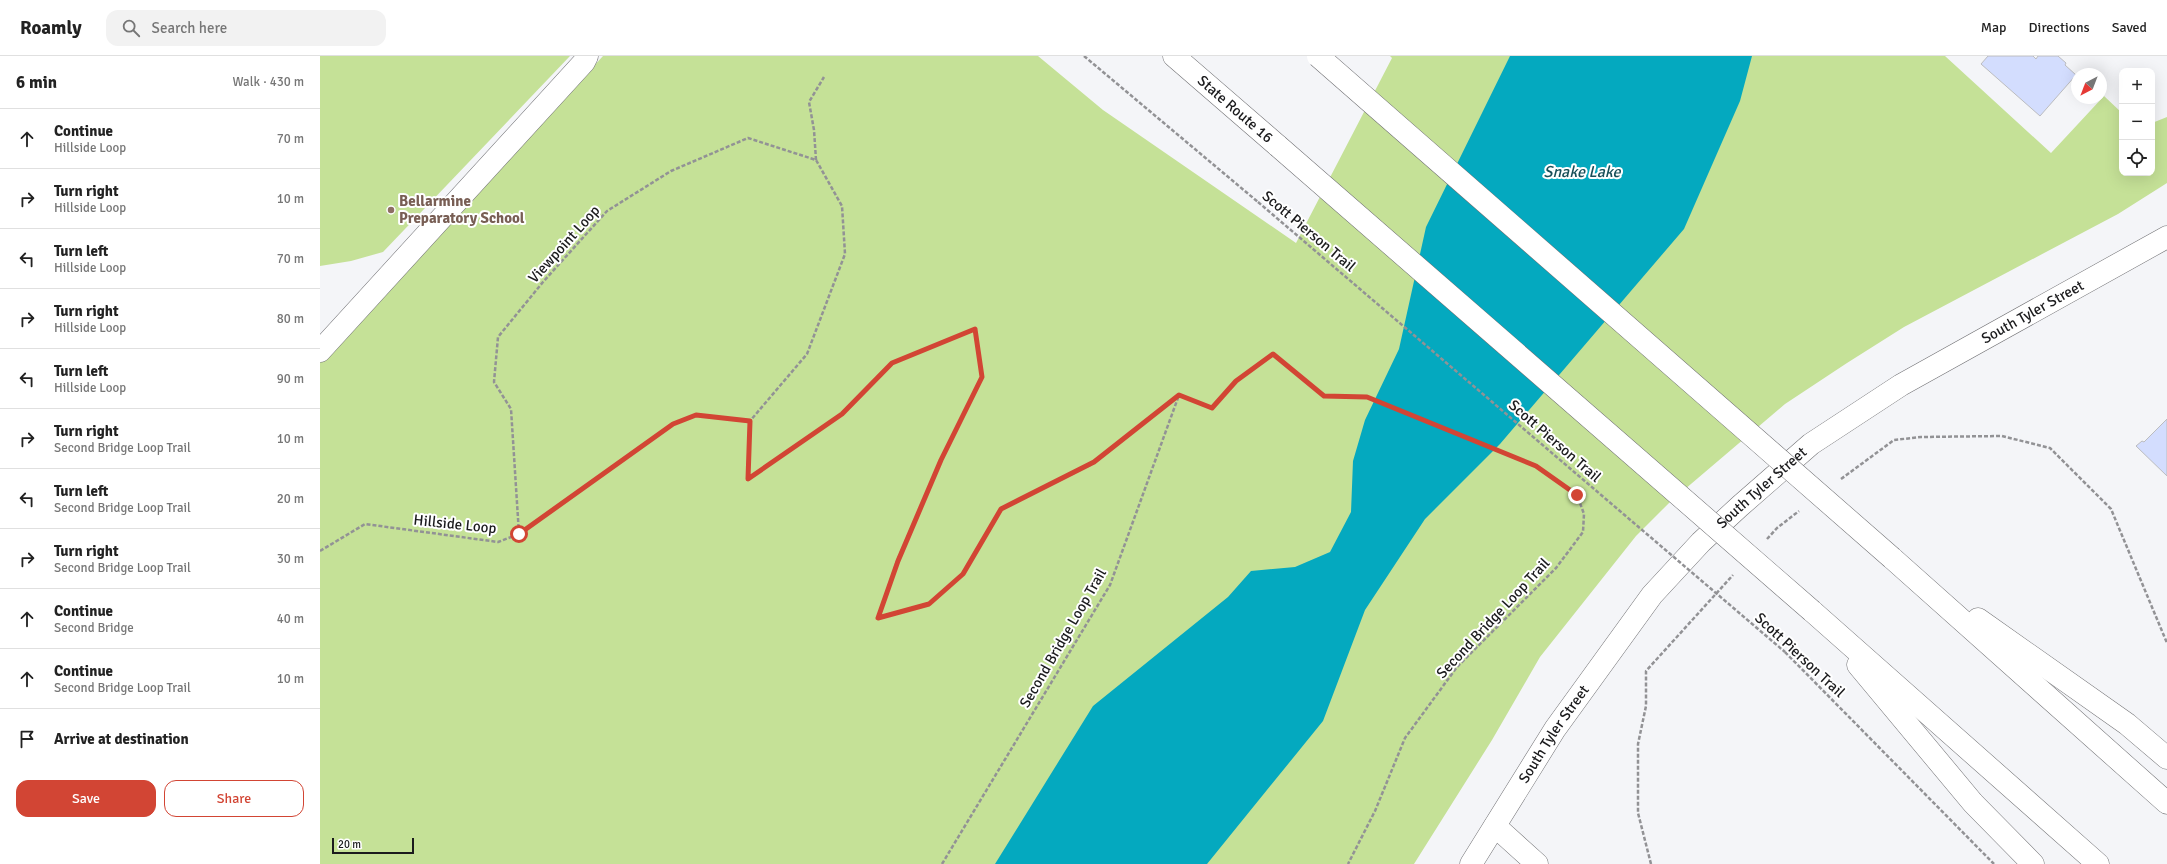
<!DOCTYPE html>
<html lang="en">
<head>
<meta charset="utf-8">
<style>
  :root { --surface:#fff; --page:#f2f2f2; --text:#222; --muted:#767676; --line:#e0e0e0; --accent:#d24534 }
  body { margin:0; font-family:Signika,sans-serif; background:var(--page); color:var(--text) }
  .controls { position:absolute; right:12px; top:12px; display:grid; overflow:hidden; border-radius:8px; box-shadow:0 4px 16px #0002 }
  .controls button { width:36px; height:36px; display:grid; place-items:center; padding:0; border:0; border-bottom:1px solid var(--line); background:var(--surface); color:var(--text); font:20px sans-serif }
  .compass { position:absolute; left:1751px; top:12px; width:36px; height:36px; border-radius:50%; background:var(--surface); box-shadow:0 4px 16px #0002; rotate:222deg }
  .scale { position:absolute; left:12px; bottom:10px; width:82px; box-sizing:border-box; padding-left:4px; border:2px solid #1b1b1d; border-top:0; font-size:11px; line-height:14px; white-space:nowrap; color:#1b1b1d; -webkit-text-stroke:3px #fff; paint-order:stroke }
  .stop { position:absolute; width:12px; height:12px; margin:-9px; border:3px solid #d24534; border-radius:50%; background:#fff }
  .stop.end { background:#d24534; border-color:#fff; box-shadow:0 1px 4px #0008 }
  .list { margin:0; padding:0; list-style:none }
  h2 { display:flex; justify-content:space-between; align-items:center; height:52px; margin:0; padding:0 16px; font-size:17px }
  h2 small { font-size:13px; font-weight:400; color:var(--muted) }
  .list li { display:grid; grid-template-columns:26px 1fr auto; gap:12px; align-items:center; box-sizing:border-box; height:60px; padding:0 16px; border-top:1px solid var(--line) }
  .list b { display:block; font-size:15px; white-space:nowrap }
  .list p { margin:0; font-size:13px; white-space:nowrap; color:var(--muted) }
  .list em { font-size:13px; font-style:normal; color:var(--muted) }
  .actions { display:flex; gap:8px; padding:12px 16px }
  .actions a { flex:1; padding:9px 0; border:1px solid var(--accent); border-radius:12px; text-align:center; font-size:14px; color:var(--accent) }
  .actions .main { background:var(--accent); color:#fff }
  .icon { flex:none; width:22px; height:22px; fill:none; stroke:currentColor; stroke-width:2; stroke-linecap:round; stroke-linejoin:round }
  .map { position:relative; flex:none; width:1847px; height:808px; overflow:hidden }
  header { display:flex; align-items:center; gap:24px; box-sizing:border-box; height:56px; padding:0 20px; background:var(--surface); border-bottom:1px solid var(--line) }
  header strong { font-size:19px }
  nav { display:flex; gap:22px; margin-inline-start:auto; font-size:14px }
  .search { width:280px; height:36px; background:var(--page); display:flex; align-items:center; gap:10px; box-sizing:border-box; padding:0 14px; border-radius:12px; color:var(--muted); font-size:15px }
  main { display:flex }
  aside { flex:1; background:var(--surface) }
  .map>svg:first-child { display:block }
  .green { fill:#c5e197 }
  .water { fill:#04a9bf }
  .building { fill:#d3ddfe; stroke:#bbbcbf }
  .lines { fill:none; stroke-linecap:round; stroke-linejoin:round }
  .minor-casing { stroke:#717174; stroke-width:23 }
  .major-casing { stroke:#717174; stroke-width:23 }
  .highway-casing { stroke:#717174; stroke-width:23 }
  .path { stroke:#929295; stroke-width:2.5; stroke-dasharray:4 2; stroke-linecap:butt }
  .minor { stroke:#fff; stroke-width:22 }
  .major { stroke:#fff; stroke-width:22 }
  .highway { stroke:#fff; stroke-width:22 }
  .highway-bridge-casing { stroke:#717174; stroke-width:23; stroke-linecap:butt }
  .path-bridge { stroke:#929295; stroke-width:2.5; stroke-dasharray:4 2; stroke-linecap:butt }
  .highway-bridge { stroke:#fff; stroke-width:22 }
  .route { stroke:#d24534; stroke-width:5 }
  .education-dot { fill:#8d6e63; stroke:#fff; stroke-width:1.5 }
  .labels { text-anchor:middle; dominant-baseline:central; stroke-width:4; stroke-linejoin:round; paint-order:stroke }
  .street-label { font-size:15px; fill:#1b1b1d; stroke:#fff }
  .education-label { font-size:15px; font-weight:bold; fill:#785e54; stroke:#fff; text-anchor:start }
  .water-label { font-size:16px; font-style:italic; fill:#184f59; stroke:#fff }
</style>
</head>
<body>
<header>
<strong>Roamly</strong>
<div class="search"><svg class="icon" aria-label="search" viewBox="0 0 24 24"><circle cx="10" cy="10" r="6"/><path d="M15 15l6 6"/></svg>Search here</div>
<nav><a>Map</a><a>Directions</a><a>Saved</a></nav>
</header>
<main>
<aside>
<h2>6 min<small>Walk · 430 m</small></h2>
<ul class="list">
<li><svg class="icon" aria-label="ahead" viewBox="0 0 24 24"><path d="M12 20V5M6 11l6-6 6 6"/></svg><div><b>Continue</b><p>Hillside Loop</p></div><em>70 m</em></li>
<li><svg class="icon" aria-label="right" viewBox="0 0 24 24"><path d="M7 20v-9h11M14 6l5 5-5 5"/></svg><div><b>Turn right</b><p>Hillside Loop</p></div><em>10 m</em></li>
<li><svg class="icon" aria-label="left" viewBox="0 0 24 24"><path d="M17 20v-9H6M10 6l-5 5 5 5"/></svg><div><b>Turn left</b><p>Hillside Loop</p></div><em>70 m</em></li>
<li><svg class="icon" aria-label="right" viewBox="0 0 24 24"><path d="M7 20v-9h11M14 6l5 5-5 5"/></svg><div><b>Turn right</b><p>Hillside Loop</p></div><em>80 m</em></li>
<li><svg class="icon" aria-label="left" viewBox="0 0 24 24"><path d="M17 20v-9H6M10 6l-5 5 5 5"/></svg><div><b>Turn left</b><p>Hillside Loop</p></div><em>90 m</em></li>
<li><svg class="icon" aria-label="right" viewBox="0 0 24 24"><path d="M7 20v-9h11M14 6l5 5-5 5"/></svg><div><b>Turn right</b><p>Second Bridge Loop Trail</p></div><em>10 m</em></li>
<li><svg class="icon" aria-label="left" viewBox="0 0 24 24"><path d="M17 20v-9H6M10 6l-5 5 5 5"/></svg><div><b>Turn left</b><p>Second Bridge Loop Trail</p></div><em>20 m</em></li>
<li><svg class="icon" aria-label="right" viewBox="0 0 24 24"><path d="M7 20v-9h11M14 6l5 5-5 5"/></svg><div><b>Turn right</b><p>Second Bridge Loop Trail</p></div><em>30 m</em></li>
<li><svg class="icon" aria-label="ahead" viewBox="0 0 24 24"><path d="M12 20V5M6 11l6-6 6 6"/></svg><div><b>Continue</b><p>Second Bridge</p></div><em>40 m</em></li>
<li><svg class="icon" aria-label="ahead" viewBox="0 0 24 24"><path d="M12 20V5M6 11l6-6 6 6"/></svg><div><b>Continue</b><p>Second Bridge Loop Trail</p></div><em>10 m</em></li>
<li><svg class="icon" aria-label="arrive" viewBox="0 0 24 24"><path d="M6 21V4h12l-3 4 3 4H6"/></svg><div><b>Arrive at destination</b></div></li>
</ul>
<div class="actions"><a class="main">Save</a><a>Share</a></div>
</aside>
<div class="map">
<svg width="1847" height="808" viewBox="0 0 1847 808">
  <rect width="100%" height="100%" fill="#f4f5f8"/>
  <path class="green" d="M0 0H250L63 196 31 205 0 210Z
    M283 0H718L783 54 976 187 1072 2 1070 0H1625L1731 97 1784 40 1802 57V117H1832V67L1847 61V127L1798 158 1584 271 1527 307 1465 348 1351 445 1316 480 1220 601 1172 684 1094 808H0V307Z"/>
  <path class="water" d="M1190 0H1432L1420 45 1364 173 1180 388 1105 463 1045 554 1003 665 887 808H675L773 650 908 541 931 515 975 511 1010 496 1031 456 1033 405 1045 364 1079 293 1106 171Z"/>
  <path class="building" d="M1668 0H1713L1716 3 1718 0H1738L1746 7 1745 9 1756 19 1720 60 1661 8Z
    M1847 363V420L1816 390 1822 385 1824 386Z"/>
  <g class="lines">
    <g class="minor-casing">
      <path id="minor" d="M0 295 264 6 267 0
        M1175 770 1217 808"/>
    </g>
    <g class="major-casing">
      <g id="major">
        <path id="s1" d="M1151 808 1235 673 1332 539 1381 486 1420 450 1491 388 1581 329 1847 181"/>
      </g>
    </g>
    <g class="highway-casing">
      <g id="highway">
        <path id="s2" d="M854 0 958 90"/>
        <path d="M1572 502 1847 747"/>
        <path d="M1492 555 1778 808"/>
        <path d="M1658 563 1807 668 1847 702"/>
        <path d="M1538 609 1653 747 1713 808"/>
      </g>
    </g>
    <path class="path" d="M764 0 938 146
      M496 104 494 74 489 46 504 21
      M1521 423 1574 384 1601 381 1682 380 1730 392 1791 453 1847 587
      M199 478 191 353 174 326 178 281 223 226 287 155 351 115 428 82 496 104 522 150 525 198 487 298 430 365
      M1447 483 1457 472 1479 455
      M0 495 45 468 178 486 199 478 353 368 376 359 430 365 428 423 522 358 572 307 655 273 662 321 621 404 577 505 558 562 609 548 643 518 681 453 774 407 859 339
      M1465 596 1674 808
      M622 808 790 529 859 339 892 352 916 325 953 298 1004 340 1047 341 1216 410 1257 439 1264 458 1263 476 1236 512 1137 611 1085 682 1055 755 1028 808
      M1331 808 1318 757V688L1326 650V615L1413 519"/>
    <use href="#minor" class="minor"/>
    <use href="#major" class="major"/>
    <use href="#highway" class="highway"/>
    <g class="highway-bridge-casing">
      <path id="highway-bridge" d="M998 0 1572 502
        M958 90 1492 555"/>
    </g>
    <path class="path-bridge" d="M938 146 1465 596"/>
    <use href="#highway-bridge" class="highway-bridge"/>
  </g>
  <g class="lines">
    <path class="route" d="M199 478 353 368 376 359 430 365 428 423 522 358 572 307 655 273 662 321 621 404 578 505 558 562 609 548 643 518 681 453 774 406 859 339 892 352 916 325 953 298 1004 340 1047 341 1216 410 1257 439"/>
  </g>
  <circle class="education-dot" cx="71" cy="154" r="4"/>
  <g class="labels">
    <g class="street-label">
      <text stroke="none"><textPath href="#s2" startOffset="81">State Route 16</textPath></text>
      <text transform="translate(989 175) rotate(40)">Scott Pierson Trail</text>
      <text transform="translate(244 188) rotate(-48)">Viewpoint Loop</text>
      <text stroke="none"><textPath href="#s1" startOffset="802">South Tyler Street</textPath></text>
      <text transform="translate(1235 385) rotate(41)">Scott Pierson Trail</text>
      <text stroke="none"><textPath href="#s1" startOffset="478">South Tyler Street</textPath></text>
      <text transform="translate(135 468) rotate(6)">Hillside Loop</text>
      <text transform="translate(1173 562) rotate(-47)">Second Bridge Loop Trail</text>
      <text transform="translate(743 582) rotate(-60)">Second Bridge Loop Trail</text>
      <text transform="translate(1480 599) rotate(43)">Scott Pierson Trail</text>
      <text stroke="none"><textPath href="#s1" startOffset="154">South Tyler Street</textPath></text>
    </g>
    <g class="education-label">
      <text x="79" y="145">Bellarmine<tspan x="79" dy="17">Preparatory School</tspan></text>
    </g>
    <g class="water-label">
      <text x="1262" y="116">Snake Lake</text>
    </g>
  </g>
</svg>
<div class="controls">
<button>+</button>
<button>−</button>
<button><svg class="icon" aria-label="locate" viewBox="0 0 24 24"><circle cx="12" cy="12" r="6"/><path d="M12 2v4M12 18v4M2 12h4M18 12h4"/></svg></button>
</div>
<svg class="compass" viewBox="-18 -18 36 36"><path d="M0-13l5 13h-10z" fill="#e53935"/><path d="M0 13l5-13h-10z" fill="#767676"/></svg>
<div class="scale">20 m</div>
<div class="stop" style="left:199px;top:478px"></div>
<div class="stop end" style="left:1257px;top:439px"></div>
</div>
</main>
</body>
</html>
